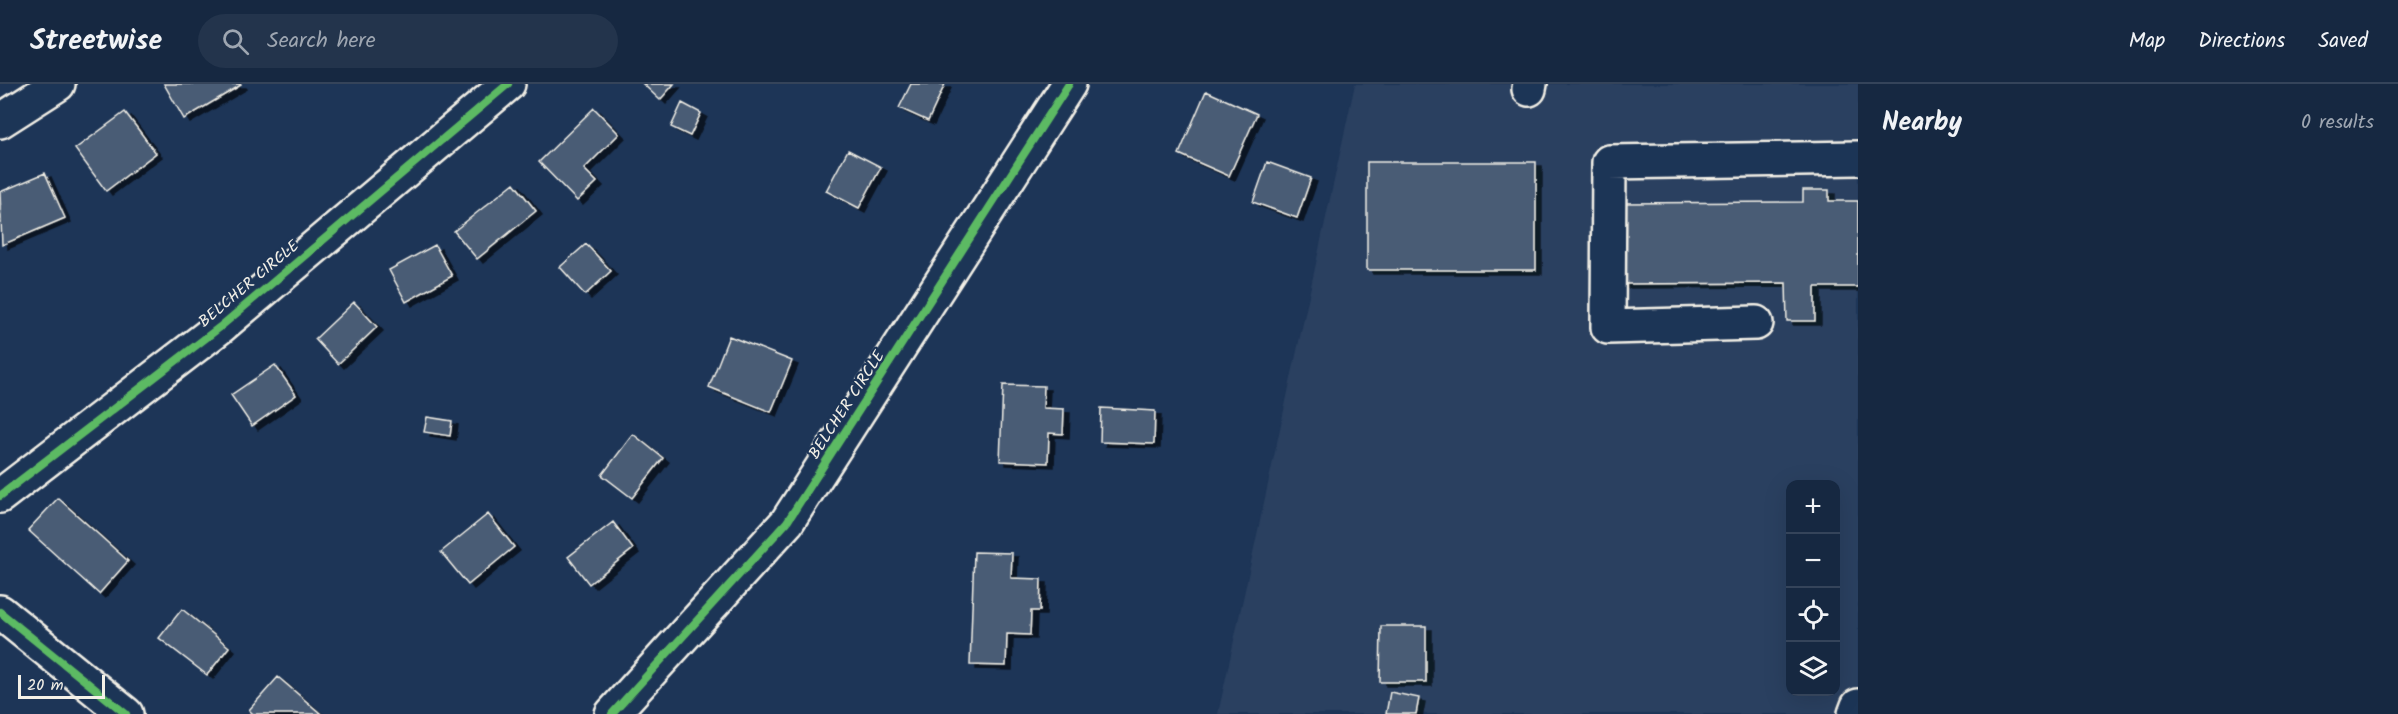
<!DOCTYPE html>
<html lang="en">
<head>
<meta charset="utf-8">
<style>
  :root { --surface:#162841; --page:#23344c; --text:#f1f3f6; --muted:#9ea6b1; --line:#35445a }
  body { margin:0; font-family:Kalam,sans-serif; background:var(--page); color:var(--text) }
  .controls { position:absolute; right:18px; bottom:18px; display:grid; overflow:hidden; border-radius:12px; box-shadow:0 6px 24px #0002 }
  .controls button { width:54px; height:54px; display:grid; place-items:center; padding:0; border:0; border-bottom:2px solid var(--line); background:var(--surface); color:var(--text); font:30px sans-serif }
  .scale { position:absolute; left:18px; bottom:15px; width:87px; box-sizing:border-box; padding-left:6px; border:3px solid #f4f1e8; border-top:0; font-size:16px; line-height:21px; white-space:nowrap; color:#f4f1e8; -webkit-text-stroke:4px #1d3557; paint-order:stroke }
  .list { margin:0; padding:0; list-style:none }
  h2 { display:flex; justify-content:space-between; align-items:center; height:78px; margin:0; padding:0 24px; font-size:26px }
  h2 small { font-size:20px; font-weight:400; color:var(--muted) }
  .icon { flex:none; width:33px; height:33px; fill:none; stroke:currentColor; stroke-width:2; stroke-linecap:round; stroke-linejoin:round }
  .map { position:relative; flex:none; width:1858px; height:630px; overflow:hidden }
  header { display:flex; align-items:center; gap:36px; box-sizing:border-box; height:84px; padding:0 30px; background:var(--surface); border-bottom:2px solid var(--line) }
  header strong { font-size:28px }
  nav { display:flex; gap:33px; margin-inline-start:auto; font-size:21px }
  .search { width:420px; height:54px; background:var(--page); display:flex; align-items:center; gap:15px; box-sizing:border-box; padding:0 21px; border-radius:33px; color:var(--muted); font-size:22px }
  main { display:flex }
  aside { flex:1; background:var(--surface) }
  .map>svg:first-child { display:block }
  .built { fill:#2a4060; fill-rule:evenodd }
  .building { fill:#485b74; stroke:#f4f1e8; stroke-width:1.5; filter:url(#shadow) }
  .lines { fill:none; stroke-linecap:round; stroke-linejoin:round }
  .minor-casing { stroke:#f4f1e8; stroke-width:38 }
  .major-casing { stroke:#f4f1e8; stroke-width:38 }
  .minor { stroke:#1d3557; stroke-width:33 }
  .major { stroke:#1d3557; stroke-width:33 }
  .cycleway-casing { stroke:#1d3557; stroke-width:11 }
  .cycleway { stroke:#5cba63; stroke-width:8 }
  .labels { text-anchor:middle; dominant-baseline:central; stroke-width:4.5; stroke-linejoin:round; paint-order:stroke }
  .street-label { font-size:16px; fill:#f4f1e8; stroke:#1d3557 }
</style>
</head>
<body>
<header>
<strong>Streetwise</strong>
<div class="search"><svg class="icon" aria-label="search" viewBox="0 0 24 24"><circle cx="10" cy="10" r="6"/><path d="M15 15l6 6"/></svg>Search here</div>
<nav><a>Map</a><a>Directions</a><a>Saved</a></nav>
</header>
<main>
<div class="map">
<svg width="1858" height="630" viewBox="0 0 1858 630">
  <defs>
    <filter id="shadow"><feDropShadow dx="6" dy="4" stdDeviation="0" flood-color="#0009"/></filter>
  </defs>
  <rect width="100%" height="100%" fill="#1d3557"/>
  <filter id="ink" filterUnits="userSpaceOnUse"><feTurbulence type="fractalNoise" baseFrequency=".0167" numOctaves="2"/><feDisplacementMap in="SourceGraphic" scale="12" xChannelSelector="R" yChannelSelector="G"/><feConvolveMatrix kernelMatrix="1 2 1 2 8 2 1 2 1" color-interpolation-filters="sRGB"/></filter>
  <g filter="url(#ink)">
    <path class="built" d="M1355 0H1858V623L1856 630H1218ZM1790 400H1836V608H1790Z"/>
    <path class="building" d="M164 0H240L241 1 184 35Z
      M643 0H674L660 16Z
      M911 0H945L928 37 899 24Z
      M1206 7 1257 30 1229 92 1179 70Z
      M682 19 701 29 690 52 671 43Z
      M594 24 619 50 584 85 597 98 577 117 539 78Z
      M125 28 156 69 106 107 75 65Z
      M848 66 881 83 859 124 826 107Z
      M1267 78 1311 94 1297 134 1253 118Z
      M1367 78H1536V186H1367Z
      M45 89 65 134 2 161 0 108Z
      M514 99 536 127 477 175 454 147Z
      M1803 106H1829V117H1858V203H1815V237H1787L1786 199 1621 200 1620 119 1803 118Z
      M586 160 611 187 585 211 560 183Z
      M435 161 452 192 406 218 389 186Z
      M354 218 377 243 338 280 315 255Z
      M729 252 792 277 771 328 709 303Z
      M275 281 296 311 252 342 231 311Z
      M1003 301 1044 302 1043 324 1064 325 1063 350 1049 349 1048 379 1000 377Z
      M1101 324 1155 327 1154 360 1100 358Z
      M427 333 452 337 450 352 424 348Z
      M633 350 663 374 632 414 602 391Z
      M58 414 128 477 99 510 28 446Z
      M488 430 514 463 468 501 441 468Z
      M613 438 633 465 589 500 568 473Z
      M974 468 1012 469 1011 494 1041 495 1040 527H1031L1030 551 1007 550 1006 582 970 581Z
      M182 525 229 563 207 591 159 554Z
      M1381 542H1426V598H1380Z
      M278 593 321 630H253L249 626Z
      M1390 608 1419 614 1416 630H1386Z"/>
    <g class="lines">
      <g class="minor-casing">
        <path id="minor" d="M1529 5 1530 0
          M0 37 58 0
          M1756 239 1608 243 1609 78 1858 74
          M0 412 220 243 508 0
          M0 528 126 630
          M612 630 787 438 1069 0"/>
      </g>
      <g class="major-casing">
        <path id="major" d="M1855 630 1858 622"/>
      </g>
      <use href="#minor" class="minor"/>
      <use href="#major" class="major"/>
      <g class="cycleway-casing">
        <path id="cycleway" d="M0 412 220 243 508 0
          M0 528 126 630
          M612 630 787 438 1069 0"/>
      </g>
      <use href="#cycleway" class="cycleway"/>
    </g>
  </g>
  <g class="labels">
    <g class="street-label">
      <text transform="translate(249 200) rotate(-40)">BELCHER CIRCLE</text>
      <text transform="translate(847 321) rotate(-57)">BELCHER CIRCLE</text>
    </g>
  </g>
</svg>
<div class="controls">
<button>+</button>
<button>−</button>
<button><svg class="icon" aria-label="locate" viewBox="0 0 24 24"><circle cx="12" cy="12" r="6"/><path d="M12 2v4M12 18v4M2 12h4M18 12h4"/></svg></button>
<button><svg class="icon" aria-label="layers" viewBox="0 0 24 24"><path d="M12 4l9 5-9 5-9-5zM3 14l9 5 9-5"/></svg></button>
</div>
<div class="scale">20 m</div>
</div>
<aside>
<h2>Nearby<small>0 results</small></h2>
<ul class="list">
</ul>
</aside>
</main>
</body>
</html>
